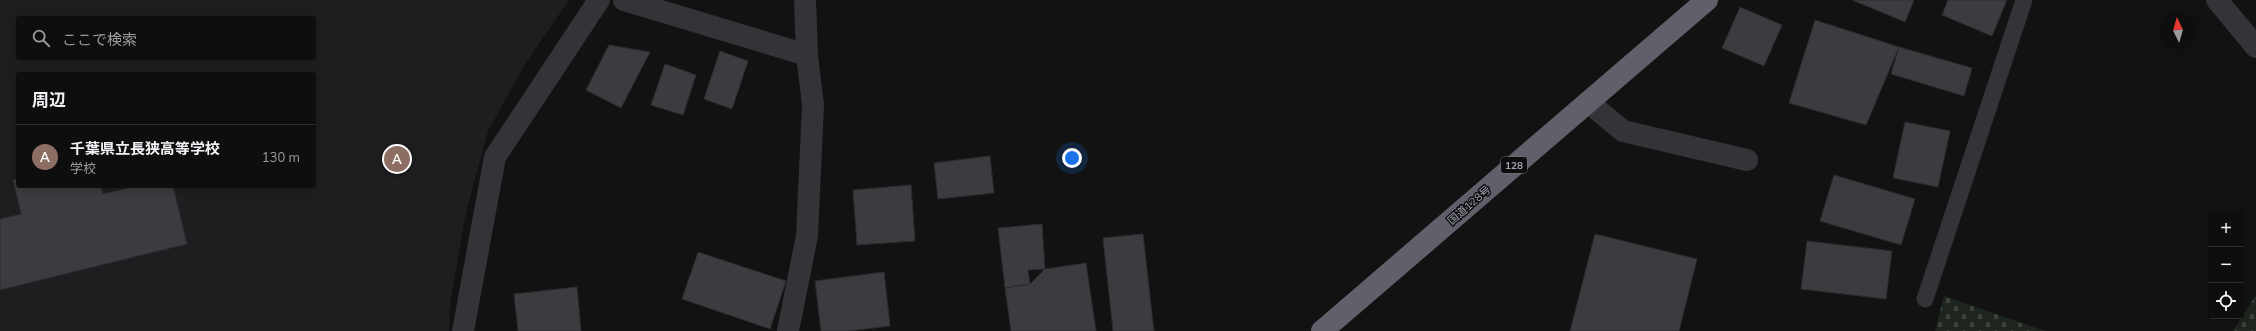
<!DOCTYPE html>
<html lang="ja">
<head>
<meta charset="utf-8">
<style>
  :root { --surface:#0e0e0e; --page:#1c1c1c; --text:#f1f3f6; --muted:#9b9c9e; --line:#2e2e2e; --accent:#0b8043 }
  body { margin:0; font-family:Mulish,"Noto Sans JP",sans-serif; background:var(--page); color:var(--text) }
  .controls { position:absolute; right:12px; bottom:12px; display:grid; overflow:hidden; border-radius:4px; box-shadow:0 2px 10px #0003 }
  .controls button { width:36px; height:36px; display:grid; place-items:center; padding:0; border:0; border-bottom:1px solid var(--line); background:var(--surface); color:var(--text); font:20px sans-serif }
  .compass { position:absolute; left:2160px; top:12px; width:36px; height:36px; border-radius:50%; background:var(--surface); box-shadow:0 2px 10px #0003; rotate:355deg }
  .you { position:absolute; left:1072px; top:158px; width:14px; height:14px; margin:-10px; border:3px solid #fff; border-radius:50%; background:#1a73e8; box-shadow:0 0 0 6px #1a73e833 }
  .badge { display:grid; place-items:center; width:26px; height:26px; border-radius:50%; background:var(--accent); color:#fff; font-size:13px; font-weight:700 }
  .pin { position:absolute; translate:-50% -50%; border:2px solid #fff; box-shadow:0 1px 4px #0006 }
  .list { margin:0; padding:0; list-style:none }
  h2 { display:flex; justify-content:space-between; align-items:center; height:52px; margin:0; padding:0 16px; font-size:17px }
  h2 small { font-size:13px; font-weight:400; color:var(--muted) }
  .list li { display:grid; grid-template-columns:26px 1fr auto; gap:12px; align-items:center; box-sizing:border-box; height:64px; padding:0 16px; border-top:1px solid var(--line) }
  .list b { display:block; font-size:15px; white-space:nowrap }
  .list p { margin:0; font-size:13px; white-space:nowrap; color:var(--muted) }
  .list em { font-size:13px; font-style:normal; color:var(--muted) }
  .icon { flex:none; width:22px; height:22px; fill:none; stroke:currentColor; stroke-width:2; stroke-linecap:round; stroke-linejoin:round }
  .map { position:relative; flex:none; width:2256px; height:331px; overflow:hidden }
  .search { position:absolute; background:var(--surface); box-shadow:0 2px 10px #0003; left:16px; top:16px; width:300px; height:44px; display:flex; align-items:center; gap:10px; box-sizing:border-box; padding:0 14px; border-radius:4px; color:var(--muted); font-size:15px }
  .panel { position:absolute; background:var(--surface); box-shadow:0 2px 10px #0003; left:16px; top:72px; width:300px; height:116px; border-radius:4px }
  .map>svg:first-child { display:block }
  .built { fill:#1e1e20; fill-rule:evenodd }
  .cemetery { fill:url(#cemetery-stones) }
  .building { fill:#3c3b40; stroke:#2c2c2f }
  .lines { fill:none; stroke-linecap:round; stroke-linejoin:round }
  .lane { stroke:#333338; stroke-width:17 }
  .street { stroke:#333338; stroke-width:22 }
  .highway { stroke:#5f6069; stroke-width:22 }
  .labels { text-anchor:middle; dominant-baseline:central; stroke-width:3; stroke-linejoin:round; paint-order:stroke }
  .shield { fill:#0d0d0e; stroke:#767882; stroke-width:1 }
  .shield-label { font-size:10px; font-weight:bold; fill:#a3a6b4 }
  .street-label { font-size:11px; fill:#a3a6b4; stroke:#0d0d0e }
</style>
</head>
<body>
<div class="map">
<svg width="2256" height="331" viewBox="0 0 2256 331">
  <defs>
    <pattern id="cemetery-stones" width="16" height="16" patternUnits="userSpaceOnUse"><rect width="16" height="16" fill="#1e261f"/><path d="M2 7V4a2 2 0 0 1 4 0v3zM10 15v-3a2 2 0 0 1 4 0v3z" fill="#3c423d"/></pattern>
  </defs>
  <rect width="100%" height="100%" fill="#121213"/>
  <path class="built" d="M0 0H569L525 64 488 131 466 213 450 304 449 331H0ZM18 18H314V58H18ZM18 74H314V186H18Z"/>
  <path class="cemetery" d="M2256 295V331H2233Z
    M1944 296 2045 331H1935Z"/>
  <path class="building" d="M1852 0H1914L1905 22Z
    M1948 0H2007L1992 36 1942 15Z
    M1740 7 1782 25 1764 66 1722 48Z
    M1815 20 1899 47 1866 125 1789 103Z
    M609 45 650 52 621 108 586 90Z
    M1899 47 1972 68 1964 96 1891 74Z
    M720 51 748 61 732 109 704 99Z
    M665 64 696 75 683 115 651 105Z
    M1905 122 1950 131 1938 187 1893 178Z
    M990 156 994 193 938 199 934 163Z
    M1834 175 1915 199 1901 245 1820 221Z
    M18 179V186H101L103 194 136 186H173L187 244 0 290V219L21 214 13 180Z
    M911 185 915 241 857 245 853 190Z
    M1042 224 1045 269 1028 270 1030 284 1005 288 998 228Z
    M1143 234 1154 331H1113L1103 238Z
    M1595 234 1697 259 1679 331H1570Z
    M1807 241 1892 251 1886 299 1801 289Z
    M698 252 786 281 770 329 682 299Z
    M1086 263 1096 331H1011L1005 288 1030 284 1045 269Z
    M884 272 890 326 849 331H821L815 281Z
    M577 287 581 331H518L514 294Z"/>
  <g class="lines">
    <path class="lane" d="M1925 299 2024 0"/>
    <path class="street" d="M624 0 807 55
      M2217 0 2256 47
      M1588 102 1623 131 1747 160
      M463 331 495 157 599 0
      M788 331 807 236 813 105 807 55 805 0"/>
    <path class="highway" d="M1322 331 1707 0"/>
  </g>
  <g class="labels">
    <rect class="shield" x="1501" y="157" width="26" height="16" rx="3"/>
    <g class="shield-label">
      <text x="1514" y="165">128</text>
    </g>
    <g class="street-label">
      <text transform="translate(1469 205) rotate(-41)">国道128号</text>
    </g>
  </g>
</svg>
<div class="controls">
<button>+</button>
<button>−</button>
<button><svg class="icon" aria-label="locate" viewBox="0 0 24 24"><circle cx="12" cy="12" r="6"/><path d="M12 2v4M12 18v4M2 12h4M18 12h4"/></svg></button>
</div>
<svg class="compass" viewBox="-18 -18 36 36"><path d="M0-13l5 13h-10z" fill="#e53935"/><path d="M0 13l5-13h-10z" fill="#9b9c9e"/></svg>
<div class="you"></div>
<div class="pin badge" style="left:397px;top:159px;background:#8d6e63">A</div>
<div class="search"><svg class="icon" aria-label="search" viewBox="0 0 24 24"><circle cx="10" cy="10" r="6"/><path d="M15 15l6 6"/></svg>ここで検索</div>
<section class="panel">
<h2>周辺<small></small></h2>
<ul class="list">
<li><span class="badge" style="background:#8d6e63">A</span><div><b>千葉県立長狭高等学校</b><p>学校</p></div><em>130 m</em></li>
</ul>
</section>
</div>
</body>
</html>
